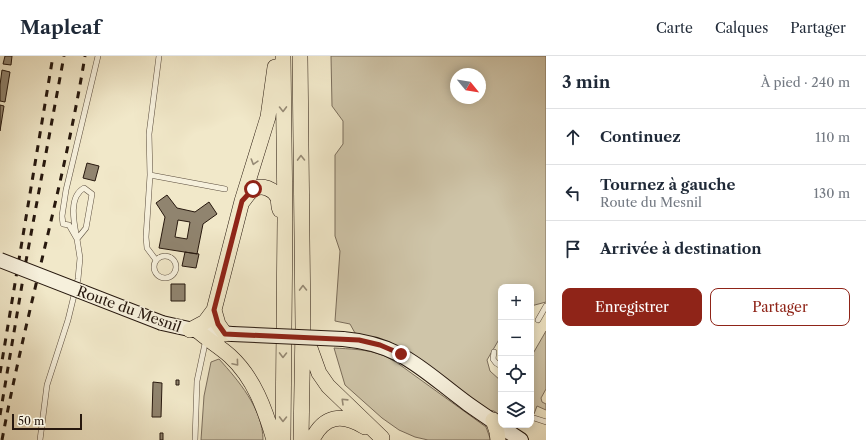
<!DOCTYPE html>
<html lang="fr">
<head>
<meta charset="utf-8">
<style>
  :root { --surface:#fff; --page:#f2f2f3; --text:#1f2937; --muted:#747a83; --line:#e0e1e3; --accent:#8f2418 }
  body { margin:0; font-family:"Libre Caslon Text",serif; background:var(--page); color:var(--text) }
  .controls { position:absolute; right:12px; bottom:12px; display:grid; overflow:hidden; border-radius:8px; box-shadow:0 2px 10px #0003 }
  .controls button { width:36px; height:36px; display:grid; place-items:center; padding:0; border:0; border-bottom:1px solid var(--line); background:var(--surface); color:var(--text); font:20px sans-serif }
  .compass { position:absolute; left:450px; top:12px; width:36px; height:36px; border-radius:50%; background:var(--surface); box-shadow:0 2px 10px #0003; rotate:120deg }
  .scale { position:absolute; left:12px; bottom:10px; width:70px; box-sizing:border-box; padding-left:4px; border:2px solid #27180e; border-top:0; font-size:11px; line-height:14px; white-space:nowrap; color:#27180e; -webkit-text-stroke:3px #f6f0dc; paint-order:stroke }
  .stop { position:absolute; width:12px; height:12px; margin:-9px; border:3px solid #8f2418; border-radius:50%; background:#fff }
  .stop.end { background:#8f2418; border-color:#fff; box-shadow:0 1px 4px #0008 }
  .list { margin:0; padding:0; list-style:none }
  h2 { display:flex; justify-content:space-between; align-items:center; height:52px; margin:0; padding:0 16px; font-size:17px }
  h2 small { font-size:13px; font-weight:400; color:var(--muted) }
  .list li { display:grid; grid-template-columns:26px 1fr auto; gap:12px; align-items:center; box-sizing:border-box; height:56px; padding:0 16px; border-top:1px solid var(--line) }
  .list b { display:block; font-size:15px; white-space:nowrap }
  .list p { margin:0; font-size:13px; white-space:nowrap; color:var(--muted) }
  .list em { font-size:13px; font-style:normal; color:var(--muted) }
  .actions { display:flex; gap:8px; padding:12px 16px }
  .actions a { flex:1; padding:9px 0; border:1px solid var(--accent); border-radius:8px; text-align:center; font-size:14px; color:var(--accent) }
  .actions .main { background:var(--accent); color:#fff }
  .icon { flex:none; width:22px; height:22px; fill:none; stroke:currentColor; stroke-width:2; stroke-linecap:round; stroke-linejoin:round }
  .map { position:relative; flex:none; width:546px; height:384px; overflow:hidden }
  header { display:flex; align-items:center; gap:24px; box-sizing:border-box; height:56px; padding:0 20px; background:var(--surface); border-bottom:1px solid var(--line) }
  header strong { font-size:19px }
  nav { display:flex; gap:22px; margin-inline-start:auto; font-size:14px }
  main { display:flex }
  aside { flex:1; background:var(--surface) }
  .map>svg:first-child { display:block }
  .green { fill:#cfc5a9; stroke:#7b6e5c; fill-rule:evenodd }
  .building { fill:#90846f; stroke:#27180e; fill-rule:evenodd }
  .lines { fill:none; stroke-linecap:round; stroke-linejoin:round }
  .lane-casing { stroke:#5a4c3d; stroke-width:6 }
  .secondary-casing { stroke:#27180e; stroke-width:16 }
  .primary-casing { stroke:#27180e; stroke-width:16 }
  .lane { stroke:#f6f0dc; stroke-width:5 }
  .secondary { stroke:#f6f0dc; stroke-width:14 }
  .primary { stroke:#f1e8c9; stroke-width:15 }
  .rail { stroke:#27180e; stroke-width:3; stroke-dasharray:7 7; stroke-linecap:butt }
  .secondary-bridge-casing { stroke:#27180e; stroke-width:16; stroke-linecap:butt }
  .secondary-bridge { stroke:#f6f0dc; stroke-width:14 }
  .oneway { stroke:#968a75 }
  .route { stroke:#8f2418; stroke-width:5 }
  .labels { text-anchor:middle; dominant-baseline:central; stroke-width:3; stroke-linejoin:round; paint-order:stroke }
  .street-label { font-size:14px; fill:#27180e; stroke:#f6f0dc }
</style>
</head>
<body>
<header>
<strong>Mapleaf</strong>
<nav><a>Carte</a><a>Calques</a><a>Partager</a></nav>
</header>
<main>
<div class="map">
<svg width="546" height="384" viewBox="0 0 546 384">
  <rect width="100%" height="100%" fill="#f1e8c9"/>
  <filter id="stains"><feTurbulence type="fractalNoise" baseFrequency=".005" numOctaves="4"/><feColorMatrix values="0 0 0 0 .2 0 0 0 0 .09 0 0 0 0 .02 0 0 0 .5 -.17"/></filter>
  <radialGradient id="worn" r=".72"><stop offset=".6" stop-color="#630" stop-opacity="0"/><stop offset="1" stop-color="#630" stop-opacity=".3"/></radialGradient>
  <path class="green" d="M331 0H546V246L531 250V231H501V280L487 304 490 315 501 325V360L494 355 487 354 390 286 355 277 350 268 335 265 340 195 335 180V99L343 88V65L332 50ZM456 18H480V42H456Z
    M546 275V333L541 342 542 346 546 348V354L537 350 534 358 531 356V301Z
    M334 292C349 293 367 293 382 299 387 300 391 304 396 306L486 371 490 382V384H428L415 381 399 374 382 362 345 329Z
    M219 303C238 324 263 353 263 384H201L204 340 211 306Z"/>
  <path class="building" d="M5 0H12L11 9 3 8Z
    M2 14 10 16 5 46 0 45V29Z
    M0 49 4 50 0 75Z
    M87 107 99 110 95 125 83 122Z
    M167 139 177 152 195 156 209 146 217 158 203 168 197 198 159 192 165 161 156 147ZM178 164 190 166 187 183 175 181Z
    M185 196 199 198 196 212 182 210Z
    M171 228H185V245H171Z
    M176 324H179V329H176Z
    M153 326 162 327 161 361H152Z
    M160 377H163V384H160Z"/>
  <g class="lines">
    <g class="lane-casing">
      <path id="lane" d="M150 119 225 133
        M84 132 92 138 86 172 77 183C74 167 68 141 84 132Z
        M154 211a11 11 0 1 1 22 0a11 11 0 1 1-22 0Z
        M156 204 147 192 146 181 150 119 149 78 159 0
        M538 264 546 250
        M494 296 493 303 496 307 501 310
        M531 361 546 366
        M40 384 47 329 68 264 78 223 80 202 77 183 69 169 63 168 62 160 66 134 98 0
        M195 384 197 325 206 283"/>
    </g>
    <g class="secondary-casing">
      <path id="secondary" d="M162 267 198 275 232 278
        M343 283C402 288 423 315 468 348 485 360 503 372 521 384"/>
    </g>
    <g class="primary-casing">
      <path id="primary" d="M300 0 303 271 301 384
        M243 145C246 141 249 136 254 133 262 128 274 133 278 142 279 146 278 150 280 154
        M214 254 218 268 225 278
        M190 274 205 266 214 254 242 145 268 61 275 11
        M198 275C208 284 220 291 230 300 254 322 265 353 274 384
        M306 281 319 317 328 330 382 382
        M493 364 497 376 498 384
        M283 384 285 162 283 0
        M312 384C324 359 342 357 365 371"/>
    </g>
    <use href="#lane" class="lane"/>
    <use href="#secondary" class="secondary"/>
    <use href="#primary" class="primary"/>
    <path class="rail" d="M0 317 53 0
      M0 359 26 205 64 0
      M2 384C26 255 64 129 85 0"/>
    <g class="secondary-bridge-casing">
      <path id="secondary-bridge" d="M0 204 162 267
        M232 278 343 283"/>
    </g>
    <use href="#secondary-bridge" class="secondary-bridge"/>
  </g>
  <defs><path id="oneway-chevron" d="M-2-3.5L2.5 0L-2 3.5" fill="none" stroke-width="1.6" stroke-linecap="round" stroke-linejoin="round"/></defs>
  <g class="oneway">
    <use href="#oneway-chevron" transform="translate(283 53) rotate(89)"/>
    <use href="#oneway-chevron" transform="translate(301 102) rotate(-91)"/>
    <use href="#oneway-chevron" transform="translate(254 106) rotate(107)"/>
    <use href="#oneway-chevron" transform="translate(303 232) rotate(-91)"/>
    <use href="#oneway-chevron" transform="translate(283 299) rotate(91)"/>
    <use href="#oneway-chevron" transform="translate(236 307) rotate(50)"/>
    <use href="#oneway-chevron" transform="translate(344 345) rotate(-136)"/>
    <use href="#oneway-chevron" transform="translate(283 363) rotate(91)"/>
  </g>
  <g class="lines">
    <path class="route" d="M253 133 242 145 214 254 218 268 225 278 359 284 380 289 401 298"/>
  </g>
  <g class="labels">
    <g class="street-label">
      <text transform="translate(129 253) rotate(20)">Route du Mesnil</text>
    </g>
  </g>
  <rect width="100%" height="100%" filter="url(#stains)"/>
  <rect width="100%" height="100%" fill="url(#worn)"/>
</svg>
<div class="controls">
<button>+</button>
<button>−</button>
<button><svg class="icon" aria-label="locate" viewBox="0 0 24 24"><circle cx="12" cy="12" r="6"/><path d="M12 2v4M12 18v4M2 12h4M18 12h4"/></svg></button>
<button><svg class="icon" aria-label="layers" viewBox="0 0 24 24"><path d="M12 4l9 5-9 5-9-5zM3 14l9 5 9-5"/></svg></button>
</div>
<svg class="compass" viewBox="-18 -18 36 36"><path d="M0-13l5 13h-10z" fill="#e53935"/><path d="M0 13l5-13h-10z" fill="#747a83"/></svg>
<div class="scale">50 m</div>
<div class="stop" style="left:253px;top:133px"></div>
<div class="stop end" style="left:401px;top:298px"></div>
</div>
<aside>
<h2>3 min<small>À pied · 240 m</small></h2>
<ul class="list">
<li><svg class="icon" aria-label="ahead" viewBox="0 0 24 24"><path d="M12 20V5M6 11l6-6 6 6"/></svg><div><b>Continuez</b></div><em>110 m</em></li>
<li><svg class="icon" aria-label="left" viewBox="0 0 24 24"><path d="M17 20v-9H6M10 6l-5 5 5 5"/></svg><div><b>Tournez à gauche</b><p>Route du Mesnil</p></div><em>130 m</em></li>
<li><svg class="icon" aria-label="arrive" viewBox="0 0 24 24"><path d="M6 21V4h12l-3 4 3 4H6"/></svg><div><b>Arrivée à destination</b></div></li>
</ul>
<div class="actions"><a class="main">Enregistrer</a><a>Partager</a></div>
</aside>
</main>
</body>
</html>
